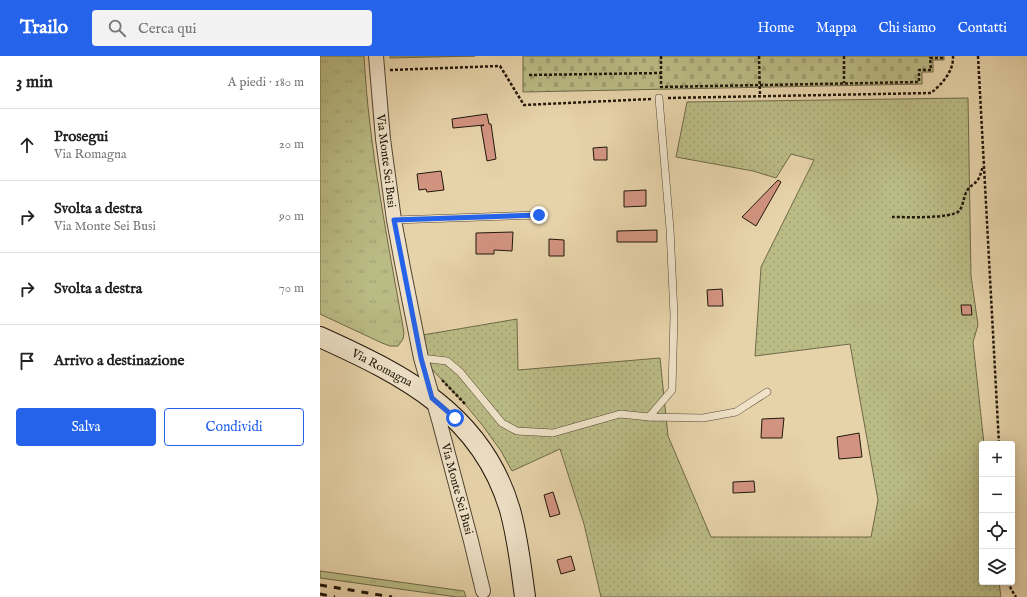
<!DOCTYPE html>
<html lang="it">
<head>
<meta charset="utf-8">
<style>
  :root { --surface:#fff; --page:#f2f2f2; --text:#222; --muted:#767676; --line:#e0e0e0; --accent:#2563eb }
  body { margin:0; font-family:"IM FELL English",serif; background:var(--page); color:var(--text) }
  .controls { position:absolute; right:12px; bottom:12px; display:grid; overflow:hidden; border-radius:4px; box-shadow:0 2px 10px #0003 }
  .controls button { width:36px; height:36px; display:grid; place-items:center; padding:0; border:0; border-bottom:1px solid var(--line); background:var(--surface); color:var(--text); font:20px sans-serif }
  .stop { position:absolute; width:12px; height:12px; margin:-9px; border:3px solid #2563eb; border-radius:50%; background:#fff }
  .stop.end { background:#2563eb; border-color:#fff; box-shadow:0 1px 4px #0008 }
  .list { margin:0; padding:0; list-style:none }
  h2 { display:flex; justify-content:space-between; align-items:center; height:52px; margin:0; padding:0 16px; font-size:17px }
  h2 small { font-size:13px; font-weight:400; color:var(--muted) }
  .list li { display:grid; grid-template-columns:26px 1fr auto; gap:12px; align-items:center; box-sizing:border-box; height:72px; padding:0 16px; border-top:1px solid var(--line) }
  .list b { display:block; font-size:15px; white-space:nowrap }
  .list p { margin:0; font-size:13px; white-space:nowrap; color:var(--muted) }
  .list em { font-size:13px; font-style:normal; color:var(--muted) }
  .actions { display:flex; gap:8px; padding:12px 16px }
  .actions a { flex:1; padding:9px 0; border:1px solid var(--accent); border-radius:4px; text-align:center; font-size:14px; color:var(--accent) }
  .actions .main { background:var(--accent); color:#fff }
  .icon { flex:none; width:22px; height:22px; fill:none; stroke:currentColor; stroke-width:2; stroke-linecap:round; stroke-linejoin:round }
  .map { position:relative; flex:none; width:707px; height:541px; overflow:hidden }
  header { display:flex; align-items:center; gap:24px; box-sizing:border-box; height:56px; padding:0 20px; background:var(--accent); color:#fff }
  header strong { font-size:19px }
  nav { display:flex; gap:22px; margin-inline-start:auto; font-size:14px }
  .search { width:280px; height:36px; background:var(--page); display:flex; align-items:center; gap:10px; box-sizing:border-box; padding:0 14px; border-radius:4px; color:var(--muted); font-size:15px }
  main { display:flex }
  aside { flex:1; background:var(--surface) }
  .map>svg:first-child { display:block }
  .grass { fill:url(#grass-tufts); stroke:#6e6948 }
  .cemetery { fill:url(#cemetery-stones); stroke:#6e6948 }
  .park { fill:url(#park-dots); stroke:#6e6948 }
  .building { fill:#d29481; stroke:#21170b }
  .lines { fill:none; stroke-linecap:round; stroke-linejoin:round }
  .service-casing { stroke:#524633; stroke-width:8 }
  .minor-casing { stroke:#524633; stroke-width:16 }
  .secondary-casing { stroke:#21170b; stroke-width:22 }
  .path { stroke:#21170b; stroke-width:2.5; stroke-dasharray:3 2; stroke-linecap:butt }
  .service { stroke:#efe2c8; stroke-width:7 }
  .minor { stroke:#efe2c8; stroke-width:14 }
  .secondary { stroke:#efe2c8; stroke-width:20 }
  .rail { stroke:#21170b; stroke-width:3; stroke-dasharray:7 7; stroke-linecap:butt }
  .route { stroke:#2563eb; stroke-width:5 }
  .labels { text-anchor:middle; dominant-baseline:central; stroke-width:3.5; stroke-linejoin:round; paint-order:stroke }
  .street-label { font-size:12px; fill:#21170b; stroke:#efe2c8 }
</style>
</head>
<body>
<header>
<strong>Trailo</strong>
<div class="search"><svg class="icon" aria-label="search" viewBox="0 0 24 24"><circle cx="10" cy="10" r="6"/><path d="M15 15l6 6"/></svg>Cerca qui</div>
<nav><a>Home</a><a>Mappa</a><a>Chi siamo</a><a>Contatti</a></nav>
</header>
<main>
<aside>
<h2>3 min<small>A piedi · 180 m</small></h2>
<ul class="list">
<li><svg class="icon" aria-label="ahead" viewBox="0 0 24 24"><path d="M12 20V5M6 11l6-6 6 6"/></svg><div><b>Prosegui</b><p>Via Romagna</p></div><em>20 m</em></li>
<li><svg class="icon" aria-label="right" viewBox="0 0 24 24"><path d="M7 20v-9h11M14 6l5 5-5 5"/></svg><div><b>Svolta a destra</b><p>Via Monte Sei Busi</p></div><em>90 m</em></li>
<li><svg class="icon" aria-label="right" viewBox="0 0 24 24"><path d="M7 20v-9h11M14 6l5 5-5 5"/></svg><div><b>Svolta a destra</b></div><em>70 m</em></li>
<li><svg class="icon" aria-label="arrive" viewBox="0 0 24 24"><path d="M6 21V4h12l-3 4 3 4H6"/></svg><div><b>Arrivo a destinazione</b></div></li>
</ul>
<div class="actions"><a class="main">Salva</a><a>Condividi</a></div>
</aside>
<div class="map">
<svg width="707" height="541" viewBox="0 0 707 541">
  <defs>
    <pattern id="grass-tufts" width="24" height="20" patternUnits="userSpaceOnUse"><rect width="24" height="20" fill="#babb85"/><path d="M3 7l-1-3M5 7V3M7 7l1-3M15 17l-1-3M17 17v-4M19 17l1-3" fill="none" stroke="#a0a072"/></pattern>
    <pattern id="cemetery-stones" width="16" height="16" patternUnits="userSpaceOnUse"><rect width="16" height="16" fill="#babb85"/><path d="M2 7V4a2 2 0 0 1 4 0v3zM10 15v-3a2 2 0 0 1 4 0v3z" fill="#a0a072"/></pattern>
    <pattern id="park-dots" width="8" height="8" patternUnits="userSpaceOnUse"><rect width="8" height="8" fill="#babb85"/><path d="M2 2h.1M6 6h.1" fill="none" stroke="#a0a072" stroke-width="1.8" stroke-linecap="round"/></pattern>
  </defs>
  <rect width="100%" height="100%" fill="#e7d3aa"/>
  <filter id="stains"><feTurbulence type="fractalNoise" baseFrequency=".005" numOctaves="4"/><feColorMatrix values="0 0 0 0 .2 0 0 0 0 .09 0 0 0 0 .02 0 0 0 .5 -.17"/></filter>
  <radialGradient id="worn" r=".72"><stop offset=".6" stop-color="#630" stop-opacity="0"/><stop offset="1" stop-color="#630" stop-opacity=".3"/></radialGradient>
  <path class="grass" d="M0 0H44C49 93 68 185 84 277L83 283 78 290H70L62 287 0 258Z
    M0 515 144 535 146 541H137L0 522Z"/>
  <path class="cemetery" d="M70 0H155L70 2Z
    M203 0H624V4H613V16H602V28L203 36Z"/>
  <path class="park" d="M648 42 651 220 658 269 653 286 664 388H662V526H679L681 541H281L264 468 240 393 192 415 181 395 163 370 144 347 101 302 97 280 197 263 198 314 340 302 348 380 391 481H551L558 444 530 288 435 300 441 211 494 104 471 98 456 122 433 115 356 101 367 46Z"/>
  <path class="building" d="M167 58 169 68H171L176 103 167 105 161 70 164 69 133 72 132 63Z
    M287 91V104H274L273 92Z
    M121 115 124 134 107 136 106 133 99 134 97 118Z
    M458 124 461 126 436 170 422 161Z
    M326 134V150L304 151V135Z
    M337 174V186H297V175Z
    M193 176 192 195 174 194V198H156V177Z
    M229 183 244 184V200H229Z
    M402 233 403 250H388L387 234Z
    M641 249H651L652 259H642Z
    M464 362 462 382H441L442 363Z
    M539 377 542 401 519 403 517 381Z
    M434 425 435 436 413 437V426Z
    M233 436 240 458 230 461 224 439Z
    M251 500 255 514 241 518 237 504Z"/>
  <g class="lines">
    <g class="service-casing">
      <path id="service" d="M74 164 219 159
        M101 302 127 305 140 316 182 367 197 375 233 377 300 358 329 361 383 362 416 356 447 336
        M329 361 352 334 354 259 350 173 339 42"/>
    </g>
    <g class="minor-casing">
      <path id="minor" d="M56 0 63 83 74 164 83 212 101 302 119 364 151 485 163 535"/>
    </g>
    <g class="secondary-casing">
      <path id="secondary" d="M0 281C84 319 162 358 190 454 198 483 201 512 205 541"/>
    </g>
    <path class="path" d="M341 0V31L599 26V14H611L610 2H622V0
      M439 0 440 40
      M524 0V27
      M658 0 679 388
      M70 14 180 10 204 49 331 43
      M209 19 341 17
      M348 42 611 37C622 28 634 15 633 0
      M572 161C585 161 631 163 639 155 644 149 643 141 647 135 649 131 653 129 656 126 660 122 661 116 663 110
      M122 324 145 348
      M688 526 691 533 696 541"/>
    <use href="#service" class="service"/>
    <use href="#minor" class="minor"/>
    <use href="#secondary" class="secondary"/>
    <path class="rail" d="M0 529 72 541
      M0 538 15 541"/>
  </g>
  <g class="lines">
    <path class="route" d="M135 362 112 342 101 302 74 164 219 159"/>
  </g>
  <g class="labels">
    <g class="street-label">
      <text transform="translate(66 105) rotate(83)">Via Monte Sei Busi</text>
      <text transform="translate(62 312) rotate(28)">Via Romagna</text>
      <text transform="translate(137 433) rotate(75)">Via Monte Sei Busi</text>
    </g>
  </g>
  <rect width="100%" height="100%" filter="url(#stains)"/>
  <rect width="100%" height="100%" fill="url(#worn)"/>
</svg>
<div class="controls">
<button>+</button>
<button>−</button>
<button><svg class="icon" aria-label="locate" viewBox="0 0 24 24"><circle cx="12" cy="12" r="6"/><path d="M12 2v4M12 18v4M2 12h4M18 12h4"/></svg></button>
<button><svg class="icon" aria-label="layers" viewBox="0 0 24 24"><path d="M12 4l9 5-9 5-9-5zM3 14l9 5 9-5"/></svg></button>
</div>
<div class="stop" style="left:135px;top:362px"></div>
<div class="stop end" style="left:219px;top:159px"></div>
</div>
</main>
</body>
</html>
